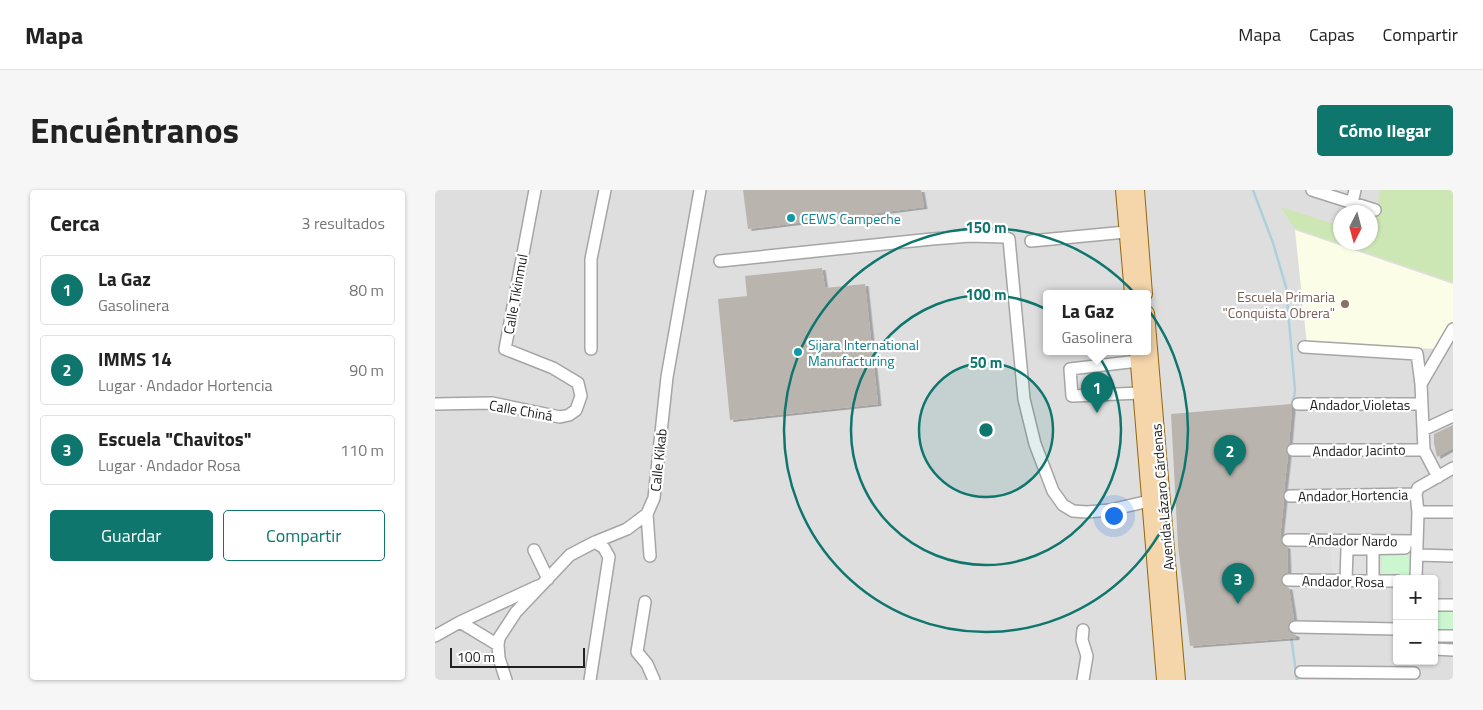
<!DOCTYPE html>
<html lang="es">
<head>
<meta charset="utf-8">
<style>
  :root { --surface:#fff; --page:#f6f6f6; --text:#222; --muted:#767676; --line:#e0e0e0; --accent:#0f766e }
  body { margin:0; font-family:"Titillium Web",sans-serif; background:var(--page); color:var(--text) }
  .controls { position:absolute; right:15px; bottom:15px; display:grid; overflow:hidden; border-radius:5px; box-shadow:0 1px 4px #0004 }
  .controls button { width:45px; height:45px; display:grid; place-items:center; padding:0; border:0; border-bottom:1px solid var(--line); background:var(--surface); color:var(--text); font:25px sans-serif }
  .compass { position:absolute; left:898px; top:15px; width:45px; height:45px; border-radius:50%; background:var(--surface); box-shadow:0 1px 4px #0004; rotate:186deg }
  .scale { position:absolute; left:15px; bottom:12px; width:135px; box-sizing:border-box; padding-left:5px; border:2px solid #212121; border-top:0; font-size:14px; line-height:18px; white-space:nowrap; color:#212121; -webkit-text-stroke:4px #fff; paint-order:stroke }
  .you { position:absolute; left:678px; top:325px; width:18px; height:18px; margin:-12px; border:4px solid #fff; border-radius:50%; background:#1a73e8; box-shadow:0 0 0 8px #1a73e833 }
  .badge { display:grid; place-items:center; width:32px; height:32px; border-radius:50%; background:var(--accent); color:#fff; font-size:16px; font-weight:700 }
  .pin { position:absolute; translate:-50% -41px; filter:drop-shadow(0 1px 2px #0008) }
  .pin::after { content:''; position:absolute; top:26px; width:18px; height:15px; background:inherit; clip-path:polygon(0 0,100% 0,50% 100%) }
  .popup { position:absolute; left:608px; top:100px; width:108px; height:65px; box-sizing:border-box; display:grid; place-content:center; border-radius:5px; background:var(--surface); filter:drop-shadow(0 1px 4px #0005); font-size:16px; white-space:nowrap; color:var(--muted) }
  .popup b { font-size:19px; color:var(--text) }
  .popup::after { content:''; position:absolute; left:50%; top:100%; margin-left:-10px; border:10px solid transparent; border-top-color:var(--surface) }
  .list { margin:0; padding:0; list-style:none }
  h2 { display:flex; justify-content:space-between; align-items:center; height:65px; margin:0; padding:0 20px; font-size:21px }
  h2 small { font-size:16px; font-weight:400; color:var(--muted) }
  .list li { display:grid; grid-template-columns:32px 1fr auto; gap:15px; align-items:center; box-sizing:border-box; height:70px; margin:0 10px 10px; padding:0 10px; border:1px solid var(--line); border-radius:5px }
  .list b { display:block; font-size:19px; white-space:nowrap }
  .list p { margin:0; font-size:16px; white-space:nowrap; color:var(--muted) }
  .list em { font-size:16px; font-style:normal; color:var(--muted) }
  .actions { display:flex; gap:10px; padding:15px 20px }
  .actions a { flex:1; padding:11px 0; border:1px solid var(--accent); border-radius:5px; text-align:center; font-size:18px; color:var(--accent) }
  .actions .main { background:var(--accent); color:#fff }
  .map { position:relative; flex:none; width:1018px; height:490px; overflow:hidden; border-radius:5px }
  header { display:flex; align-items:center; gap:30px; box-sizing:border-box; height:70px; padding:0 25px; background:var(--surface); border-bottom:1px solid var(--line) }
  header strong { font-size:24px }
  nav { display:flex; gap:28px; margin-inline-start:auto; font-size:18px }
  .intro { display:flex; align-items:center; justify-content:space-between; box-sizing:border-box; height:120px; padding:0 30px }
  h1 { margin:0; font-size:35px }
  .button { padding:12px 22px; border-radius:5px; background:var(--accent); color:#fff; font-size:18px; font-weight:700 }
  main { display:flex; gap:30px; padding:0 30px }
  aside { flex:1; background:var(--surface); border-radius:5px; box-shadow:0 1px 4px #0004 }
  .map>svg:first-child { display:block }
  .residential { fill:#dfdede; fill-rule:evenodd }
  .education { fill:#fcfde6 }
  .grass { fill:#cce6b4 }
  .park { fill:#cbf6cf }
  .parking { fill:#e1e1e1 }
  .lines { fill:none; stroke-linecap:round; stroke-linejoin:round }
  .stream { stroke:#add0da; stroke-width:2.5 }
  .building { fill:#bab4ae; filter:url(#shadow) }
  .minor-casing { stroke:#a5a5a5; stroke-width:14 }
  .major-casing { stroke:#91670d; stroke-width:16 }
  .minor { stroke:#fff; stroke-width:11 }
  .major { stroke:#f5d5aa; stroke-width:14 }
  .ring { fill:none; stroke:#0f766e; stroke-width:2.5 }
  .culture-dot { fill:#0f9aa8; stroke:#fff; stroke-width:2 }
  .education-dot { fill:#8d6e63; stroke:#fff; stroke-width:2 }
  .labels { text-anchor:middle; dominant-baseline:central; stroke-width:4.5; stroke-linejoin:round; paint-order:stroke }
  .culture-label { font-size:14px; fill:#0d838f; stroke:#fff; text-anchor:start }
  .street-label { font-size:14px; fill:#212121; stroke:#fff }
  .education-label { font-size:14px; fill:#785e54; stroke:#fff; text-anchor:end }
  .centre { fill:#0f766e; stroke:#fff; stroke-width:2.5 }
  .ring-label { font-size:15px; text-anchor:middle; font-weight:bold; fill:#0f766e; stroke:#fff; stroke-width:4.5; stroke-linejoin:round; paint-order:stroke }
</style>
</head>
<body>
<header>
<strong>Mapa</strong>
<nav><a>Mapa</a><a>Capas</a><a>Compartir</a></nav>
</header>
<div class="intro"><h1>Encuéntranos</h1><a class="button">Cómo llegar</a></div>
<main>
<aside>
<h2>Cerca<small>3 resultados</small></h2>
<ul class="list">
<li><span class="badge">1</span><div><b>La Gaz</b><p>Gasolinera</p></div><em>80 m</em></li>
<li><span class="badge">2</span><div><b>IMMS 14</b><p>Lugar · Andador Hortencia</p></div><em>90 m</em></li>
<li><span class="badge">3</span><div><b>Escuela &quot;Chavitos&quot;</b><p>Lugar · Andador Rosa</p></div><em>110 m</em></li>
</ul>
<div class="actions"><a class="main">Guardar</a><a>Compartir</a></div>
</aside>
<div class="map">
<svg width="1018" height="490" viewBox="0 0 1018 490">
  <defs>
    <filter id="shadow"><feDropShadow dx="3.5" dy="2" stdDeviation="0" flood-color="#0004"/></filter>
  </defs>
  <rect width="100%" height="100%" fill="#f1eee9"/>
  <path class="residential" d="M0 0H1018V490H0ZM906 22H936V52H906ZM612 104H712V162H612ZM962 389H999V471H962Z"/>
  <path class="education" d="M860 40 1018 94V140L1007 159 872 155Z"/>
  <path class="grass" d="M945 0H1018V92L859 38 846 17 905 36 906 52H936V46H938Z"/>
  <path class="park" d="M947 365H982L981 389H962L947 391Z
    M999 415 1018 416V439H999Z"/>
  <path class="parking" d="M896 351H982V365H947V391H897Z"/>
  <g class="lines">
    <path class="stream" d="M818 0 838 53 851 97 860 200 858 213
      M854 431 862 490"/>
  </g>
  <path class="building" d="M308 0H486L489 17 313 39Z
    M387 78 390 98 430 94 443 214 295 230 283 109 312 106 310 86Z
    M856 214 857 219 854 254 851 260 853 265 849 301 848 306 849 310 845 348H846L847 354 852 357 853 383 847 386 846 390 849 396 854 398 859 430 854 433 853 437 856 443 861 445V448L755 456 743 356 736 224Z
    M1018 235V258L1002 267 999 253V244Z"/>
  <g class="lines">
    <g class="minor-casing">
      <path id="minor" d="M877 0 940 20
        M917 13 920 0
        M596 51 691 42
        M285 71 497 49 535 46 569 47 574 49 589 209 600 254 618 301 628 315 638 321 652 322 675 320 714 311
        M869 157 982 164 986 194 989 260 1003 287
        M156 159V69L170 0
        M703 171 635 179 637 206 705 203
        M986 194 1018 139
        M0 214 57 213 125 227 134 225 141 220 146 206 143 193 118 178 70 159 100 0
        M863 214H987
        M988 240 1018 226
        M858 260H989
        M855 306 981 304
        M983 322H1018
        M212 324 215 366
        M853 350 982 351
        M99 360 113 389
        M982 365 1018 366
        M981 389 983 322 981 304 983 298 1018 278
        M853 390 962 391
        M911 391 912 359 970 358
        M938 392V359
        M210 412 202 462 212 474 219 490
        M999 415H1018
        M25 432 63 455
        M860 437 962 439
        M0 446 25 432 103 396
        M999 446H1018
        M999 459 1018 460
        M866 482 979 483
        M71 490 64 468 63 455 64 448 81 422 135 365 160 352 192 339 212 324 219 308 232 187 265 0
        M155 490 174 367 169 358 160 352
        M648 490 652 466 647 450 648 440"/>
    </g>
    <g class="major-casing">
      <path id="major" d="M688 0 697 104
        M702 0 710 104
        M712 123 743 490
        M702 162 729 490"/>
    </g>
    <use href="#minor" class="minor"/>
    <use href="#major" class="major"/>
  </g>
  <circle cx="551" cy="240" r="67" fill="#0f766e" fill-opacity=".12"/>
  <g class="ring">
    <circle cx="551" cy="240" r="67"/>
    <circle cx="551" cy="240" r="135"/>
    <circle cx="551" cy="240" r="202"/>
  </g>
  <g class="culture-dot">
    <circle cx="356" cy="28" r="5"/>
    <circle cx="363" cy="162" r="5"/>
  </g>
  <circle class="education-dot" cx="910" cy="114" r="5"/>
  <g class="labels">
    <g class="culture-label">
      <text x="366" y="28">CEWS Campeche</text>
      <text x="373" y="154">Sijara International<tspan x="373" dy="16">Manufacturing</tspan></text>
    </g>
    <g class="street-label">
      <text transform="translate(80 104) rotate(-80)">Calle Tikinmul</text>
      <text x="925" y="214">Andador Violetas</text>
      <text transform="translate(86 220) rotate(10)">Calle Chiná</text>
      <text transform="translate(924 260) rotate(-1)">Andador Jacinto</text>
      <text transform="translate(223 270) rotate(-84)">Calle Kikab</text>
      <text transform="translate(918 305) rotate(-1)">Andador Hortencia</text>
      <text transform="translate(727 307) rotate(-95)">Avenida Lázaro Cárdenas</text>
      <text transform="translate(918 350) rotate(1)">Andador Nardo</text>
      <text transform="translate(908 391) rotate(1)">Andador Rosa</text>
    </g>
    <g class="education-label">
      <text x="900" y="106">Escuela Primaria<tspan x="900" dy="16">"Conquista Obrera"</tspan></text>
    </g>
  </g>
  <circle cx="551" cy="240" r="8" class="centre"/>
  <g class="ring-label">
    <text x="551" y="43">150 m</text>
    <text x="551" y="110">100 m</text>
    <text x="551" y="178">50 m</text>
  </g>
</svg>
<div class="controls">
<button>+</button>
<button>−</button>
</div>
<svg class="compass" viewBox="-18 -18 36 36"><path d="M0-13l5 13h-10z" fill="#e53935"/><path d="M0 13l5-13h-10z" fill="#767676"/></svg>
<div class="scale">100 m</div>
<div class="you"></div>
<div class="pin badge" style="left:662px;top:223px">1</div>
<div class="popup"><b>La Gaz</b>Gasolinera</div>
<div class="pin badge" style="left:795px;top:286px">2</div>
<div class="pin badge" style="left:803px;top:414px">3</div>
</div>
</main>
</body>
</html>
